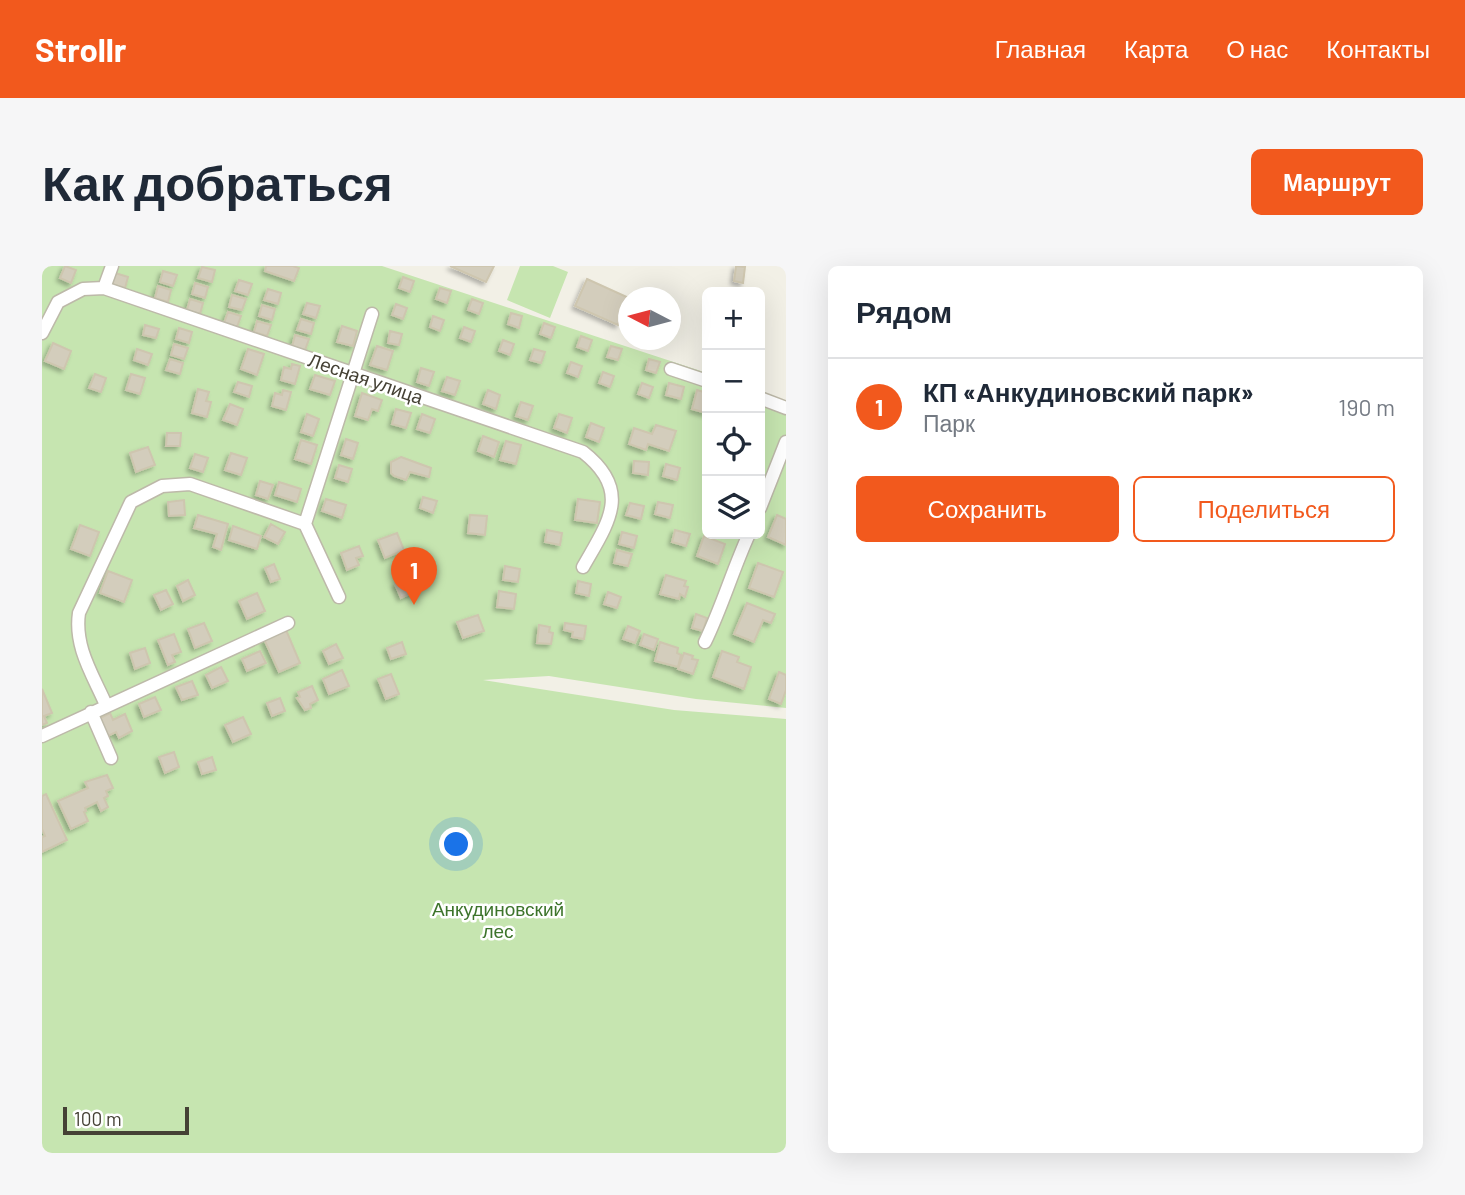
<!DOCTYPE html>
<html lang="ru">
<head>
<meta charset="utf-8">
<style>
  :root { --surface:#fff; --page:#f6f6f7; --text:#1f2937; --muted:#747a83; --line:#e0e1e3; --accent:#f2591d }
  body { margin:0; font-family:Barlow,sans-serif; background:var(--page); color:var(--text) }
  .controls { position:absolute; right:21px; top:21px; display:grid; overflow:hidden; border-radius:10px; box-shadow:0 7px 28px #0002 }
  .controls button { width:63px; height:63px; display:grid; place-items:center; padding:0; border:0; border-bottom:2px solid var(--line); background:var(--surface); color:var(--text); font:35px sans-serif }
  .compass { position:absolute; left:576px; top:21px; width:63px; height:63px; border-radius:50%; background:var(--surface); box-shadow:0 7px 28px #0002; rotate:276deg }
  .scale { position:absolute; left:21px; bottom:18px; width:126px; box-sizing:border-box; padding-left:7px; border:4px solid #454135; border-top:0; font-size:19px; line-height:24px; white-space:nowrap; color:#454135; -webkit-text-stroke:5px #fff; paint-order:stroke }
  .you { position:absolute; left:415px; top:579px; width:24px; height:24px; margin:-18px; border:5px solid #fff; border-radius:50%; background:#1a73e8; box-shadow:0 0 0 10px #1a73e833 }
  .badge { display:grid; place-items:center; width:46px; height:46px; border-radius:50%; background:var(--accent); color:#fff; font-size:23px; font-weight:700 }
  .pin { position:absolute; translate:-50% -58px; filter:drop-shadow(0 2px 4px #0008) }
  .pin::after { content:''; position:absolute; top:37px; width:24px; height:21px; background:inherit; clip-path:polygon(0 0,100% 0,50% 100%) }
  .list { margin:0; padding:0; list-style:none }
  h2 { display:flex; justify-content:space-between; align-items:center; height:91px; margin:0; padding:0 28px; font-size:30px }
  h2 small { font-size:23px; font-weight:400; color:var(--muted) }
  .list li { display:grid; grid-template-columns:46px 1fr auto; gap:21px; align-items:center; box-sizing:border-box; height:98px; padding:0 28px; border-top:2px solid var(--line) }
  .list b { display:block; font-size:26px; white-space:nowrap }
  .list p { margin:0; font-size:23px; white-space:nowrap; color:var(--muted) }
  .list em { font-size:23px; font-style:normal; color:var(--muted) }
  .actions { display:flex; gap:14px; padding:21px 28px }
  .actions a { flex:1; padding:16px 0; border:2px solid var(--accent); border-radius:10px; text-align:center; font-size:24px; color:var(--accent) }
  .actions .main { background:var(--accent); color:#fff }
  .icon { flex:none; width:38px; height:38px; fill:none; stroke:currentColor; stroke-width:2; stroke-linecap:round; stroke-linejoin:round }
  .map { position:relative; flex:none; width:744px; height:887px; overflow:hidden; border-radius:10px }
  header { display:flex; align-items:center; gap:42px; box-sizing:border-box; height:98px; padding:0 35px; background:var(--accent); color:#fff }
  header strong { font-size:33px }
  nav { display:flex; gap:38px; margin-inline-start:auto; font-size:24px }
  .intro { display:flex; align-items:center; justify-content:space-between; box-sizing:border-box; height:168px; padding:0 42px }
  h1 { margin:0; font-size:49px }
  .button { padding:18px 32px; border-radius:10px; background:var(--accent); color:#fff; font-size:24px; font-weight:700 }
  main { display:flex; gap:42px; padding:0 42px }
  aside { flex:1; background:var(--surface); border-radius:10px; box-shadow:0 7px 28px #0002 }
  .map>svg:first-child { display:block }
  .green { fill:#c6e5b0 }
  .building { fill:#d3cdbc; stroke:#cec6af; stroke-width:2; filter:url(#shadow) }
  .lines { fill:none; stroke-linecap:round; stroke-linejoin:round }
  .minor-casing { stroke:#bdb9a9; stroke-width:15 }
  .minor { stroke:#fff; stroke-width:12 }
  .labels { text-anchor:middle; dominant-baseline:central; stroke-width:5; stroke-linejoin:round; paint-order:stroke }
  .street-label { font-size:19px; fill:#454135; stroke:#fff }
  .park-label { font-size:19px; fill:#3d742b; stroke:#fff }
</style>
</head>
<body>
<header>
<strong>Strollr</strong>
<nav><a>Главная</a><a>Карта</a><a>О нас</a><a>Контакты</a></nav>
</header>
<div class="intro"><h1>Как добраться</h1><a class="button">Маршрут</a></div>
<main>
<div class="map">
<svg width="744" height="887" viewBox="0 0 744 887">
  <defs>
    <filter id="shadow"><feDropShadow dx="-3" dy="3" stdDeviation="2" flood-color="#0004"/></filter>
  </defs>
  <rect width="100%" height="100%" fill="#f2f0e6"/>
  <path class="green" d="M0 0H340L665 107V268H718V126L744 135V442L654 433 507 410 441 414 632 444 744 453V887H0Z
    M478 0H511L526 6 508 52 465 34Z"/>
  <path class="building" d="M23 0 34 4 29 17 18 12Z
    M224 0H251L257 2 252 15 223 5Z
    M408 0H452L444 16Z
    M694 0 703 1 701 17 692 15Z
    M160 1 173 4 170 16 156 12Z
    M121 5 135 9 131 20 118 16Z
    M73 7 86 11 83 22 70 18Z
    M361 11 372 15 368 26 357 22Z
    M545 13 587 32 576 59 533 40Z
    M197 14 210 18 206 29 193 25Z
    M153 17 166 21 163 32 150 28Z
    M116 20 129 24 126 36 113 32Z
    M398 22 409 25 405 37 394 33Z
    M226 23 239 27 236 38 222 34Z
    M190 29 204 33 200 44 187 41Z
    M148 33 161 37 158 48 145 44Z
    M430 33 441 37 437 48 426 44Z
    M265 37 278 40 274 52 261 48Z
    M354 38 365 42 361 53 350 49Z
    M220 39 233 43 230 54 217 50Z
    M186 46 199 50 195 61 182 57Z
    M469 47 480 50 477 62 466 58Z
    M391 50 402 54 398 65 388 61Z
    M259 53 272 57 269 68 255 64Z
    M215 55 229 59 225 70 212 66Z
    M502 57 513 61 509 72 498 68Z
    M103 59 117 63 114 72 101 69Z
    M300 60 315 65 311 80 295 76Z
    M422 61 433 65 429 76 418 72Z
    M137 62 150 66 147 77 134 73Z
    M348 65 360 68 357 79 346 77Z
    M253 69 267 73 263 84 250 81Z
    M539 70 550 74 546 85 535 81Z
    M461 74 472 78 468 89 457 85Z
    M11 77 29 85 22 103 3 95Z
    M132 78 146 82 142 93 129 89Z
    M335 80 351 85 345 104 328 99Z
    M569 80 580 83 576 94 565 91Z
    M95 83 110 88 106 99 92 94Z
    M206 83 222 88 215 109 199 103Z
    M492 83 503 86 499 97 488 94Z
    M128 93 141 97 138 108 124 104Z
    M607 93 618 96 614 107 604 104Z
    M529 96 540 100 536 111 525 107Z
    M250 98 258 100 253 118 239 114 242 101 249 103Z
    M379 102 392 106 387 120 375 116Z
    M561 106 572 110 568 121 557 117Z
    M53 108 64 112 59 126 47 122Z
    M89 108 103 112 98 128 84 124Z
    M273 109 293 115 288 129 268 123Z
    M405 111 418 115 413 129 400 125Z
    M196 116 210 120 207 131 192 126Z
    M600 117 611 121 607 132 596 128Z
    M627 117 642 121 639 133 624 129Z
    M156 123 167 126 164 135 169 136 165 151 150 147Z
    M241 124 249 126 244 144 230 140 233 127 240 129Z
    M446 124 458 129 454 143 441 138Z
    M655 124 665 127 664 147 650 143Z
    M320 127 340 134 336 145 330 143 326 154 313 150Z
    M479 136 491 140 486 154 474 150Z
    M188 138 201 143 195 159 181 154Z
    M354 143 369 147 364 162 350 158Z
    M265 148 277 153 271 170 259 166Z
    M380 148 393 153 388 167 375 163Z
    M517 148 530 152 525 167 512 162Z
    M549 157 562 162 557 176 544 171Z
    M614 159 634 165 627 185 606 178 604 184 587 178 592 162 610 168Z
    M125 167H139L138 180H124Z
    M441 170 457 176 452 191 436 185Z
    M304 173 316 177 311 193 299 189Z
    M259 174 275 179 269 198 253 193Z
    M464 175 479 179 474 198 458 194Z
    M106 181 113 199 94 206 88 187Z
    M189 187 205 192 199 209 183 204Z
    M153 188 166 192 161 206 148 202Z
    M359 191 389 202 387 211 368 206 364 214 352 210 349 207V196Z
    M592 195 607 196 606 209 591 207Z
    M624 198 638 202 635 214 621 210Z
    M297 199 310 203 306 216 293 212Z
    M218 215 231 219 226 233 214 229Z
    M237 216 259 223 255 236 233 229Z
    M381 231 395 235 391 247 378 242Z
    M284 233 304 239 300 252 280 245Z
    M536 233 558 236 555 257 533 254Z
    M142 234 143 249 127 250 126 236Z
    M616 236 631 239 628 252 613 248Z
    M588 237 602 240 599 253 584 249Z
    M156 249 186 258 179 284 171 281 175 268 152 262Z
    M428 249 445 250 443 269 426 267Z
    M735 249 744 253V279L726 271Z
    M229 258 243 266 236 278 222 271Z
    M38 259 57 266 48 290 29 283Z
    M191 260 219 270 215 283 187 274Z
    M505 264 520 267 518 279 503 276Z
    M633 264 648 268 644 280 630 276Z
    M580 266 595 270 592 282 577 278Z
    M355 267 362 284 343 292 336 274Z
    M662 270 683 278 676 298 655 290Z
    M317 280 321 290 314 292 317 299 305 304 299 287Z
    M575 284 590 288 586 300 572 297Z
    M716 297 741 306 732 331 707 322Z
    M232 298 238 313 229 316 223 302Z
    M463 300 478 303 476 316 461 314Z
    M66 305 90 314 82 336 58 327Z
    M624 309 644 315 642 320 646 321 643 331 638 328 637 333 618 328Z
    M367 313 372 326 359 332 353 318Z
    M146 314 153 329 141 335 135 320Z
    M536 315 549 318 547 330 534 327Z
    M124 324 131 338 119 344 112 329Z
    M457 325 474 328 472 343 455 341Z
    M566 326 579 331 575 342 562 338Z
    M215 327 223 345 205 353 197 335Z
    M705 337 733 348 729 357 721 354 712 376 692 368Z
    M654 348 665 352 661 365 650 362Z
    M436 349 442 365 421 372 415 356Z
    M162 357 170 375 153 382 146 363Z
    M523 357 544 360 542 373 530 371 531 366 522 364Z
    M497 359 508 361 507 366 511 367 509 378 495 377Z
    M586 360 598 365 593 377 581 373Z
    M244 364 258 397 237 406 222 373Z
    M132 368 139 386 130 389 133 396 126 399 116 374Z
    M602 368 616 373 612 384 598 379Z
    M360 376 364 388 349 393 345 382Z
    M618 376 636 382 635 387 639 389 636 401 613 395Z
    M294 378 301 392 287 398 281 385Z
    M103 382 108 397 93 403 88 387Z
    M218 385 224 397 205 405 200 393Z
    M680 385 697 391 695 396 709 401 702 423 671 411Z
    M642 387 651 390 650 393 656 394 651 408 636 403Z
    M179 401 186 415 170 422 164 409Z
    M300 404 307 420 287 428 281 413Z
    M737 406 744 409V424L739 438 727 433Z
    M349 408 357 428 344 433 336 413Z
    M150 415 156 429 140 434 134 421Z
    M270 420 276 434 268 438 269 442 263 444 255 432 258 431 256 426Z
    M0 423 10 447 2 450 5 457 0 459Z
    M113 431 119 444 102 451 97 438Z
    M238 432 243 445 230 450 225 437Z
    M68 447 71 454 83 448 90 465 77 472 74 466 66 470 58 452Z
    M201 451 209 468 191 476 183 459Z
    M132 486 137 501 123 507 117 491Z
    M170 491 174 504 160 508 156 496Z
    M65 509 71 522 64 525 66 530 62 532 66 541 59 545 55 536 43 542 44 545 42 546 46 555 29 563 16 535 46 522 43 516Z
    M4 528 25 574 0 586V571L3 570 0 563V530Z"/>
  <g class="lines">
    <g class="minor-casing">
      <path id="minor" d="M62 22 70 0
        M0 67 16 36 41 23 62 22 541 186C591 225 566 257 541 301
        M629 103 665 115
        M718 132 744 142
        M718 242 744 176
        M297 331 263 258 330 48
        M663 376C680 341 691 303 707 268
        M64 439C51 409 32 381 37 347L89 236 120 220 148 218 263 258
        M49 446 69 492
        M0 470 246 357"/>
    </g>
    <use href="#minor" class="minor"/>
  </g>
  <g class="labels">
    <g class="street-label">
      <text transform="translate(324 112) rotate(19)">Лесная улица</text>
    </g>
    <g class="park-label">
      <text x="456" y="642">Анкудиновский<tspan x="456" dy="22">лес</tspan></text>
    </g>
  </g>
</svg>
<div class="controls">
<button>+</button>
<button>−</button>
<button><svg class="icon" aria-label="locate" viewBox="0 0 24 24"><circle cx="12" cy="12" r="6"/><path d="M12 2v4M12 18v4M2 12h4M18 12h4"/></svg></button>
<button><svg class="icon" aria-label="layers" viewBox="0 0 24 24"><path d="M12 4l9 5-9 5-9-5zM3 14l9 5 9-5"/></svg></button>
</div>
<svg class="compass" viewBox="-18 -18 36 36"><path d="M0-13l5 13h-10z" fill="#e53935"/><path d="M0 13l5-13h-10z" fill="#747a83"/></svg>
<div class="scale">100 m</div>
<div class="you"></div>
<div class="pin badge" style="left:372px;top:339px">1</div>
</div>
<aside>
<h2>Рядом<small></small></h2>
<ul class="list">
<li><span class="badge">1</span><div><b>КП «Анкудиновский парк»</b><p>Парк</p></div><em>190 m</em></li>
</ul>
<div class="actions"><a class="main">Сохранить</a><a>Поделиться</a></div>
</aside>
</main>
</body>
</html>
